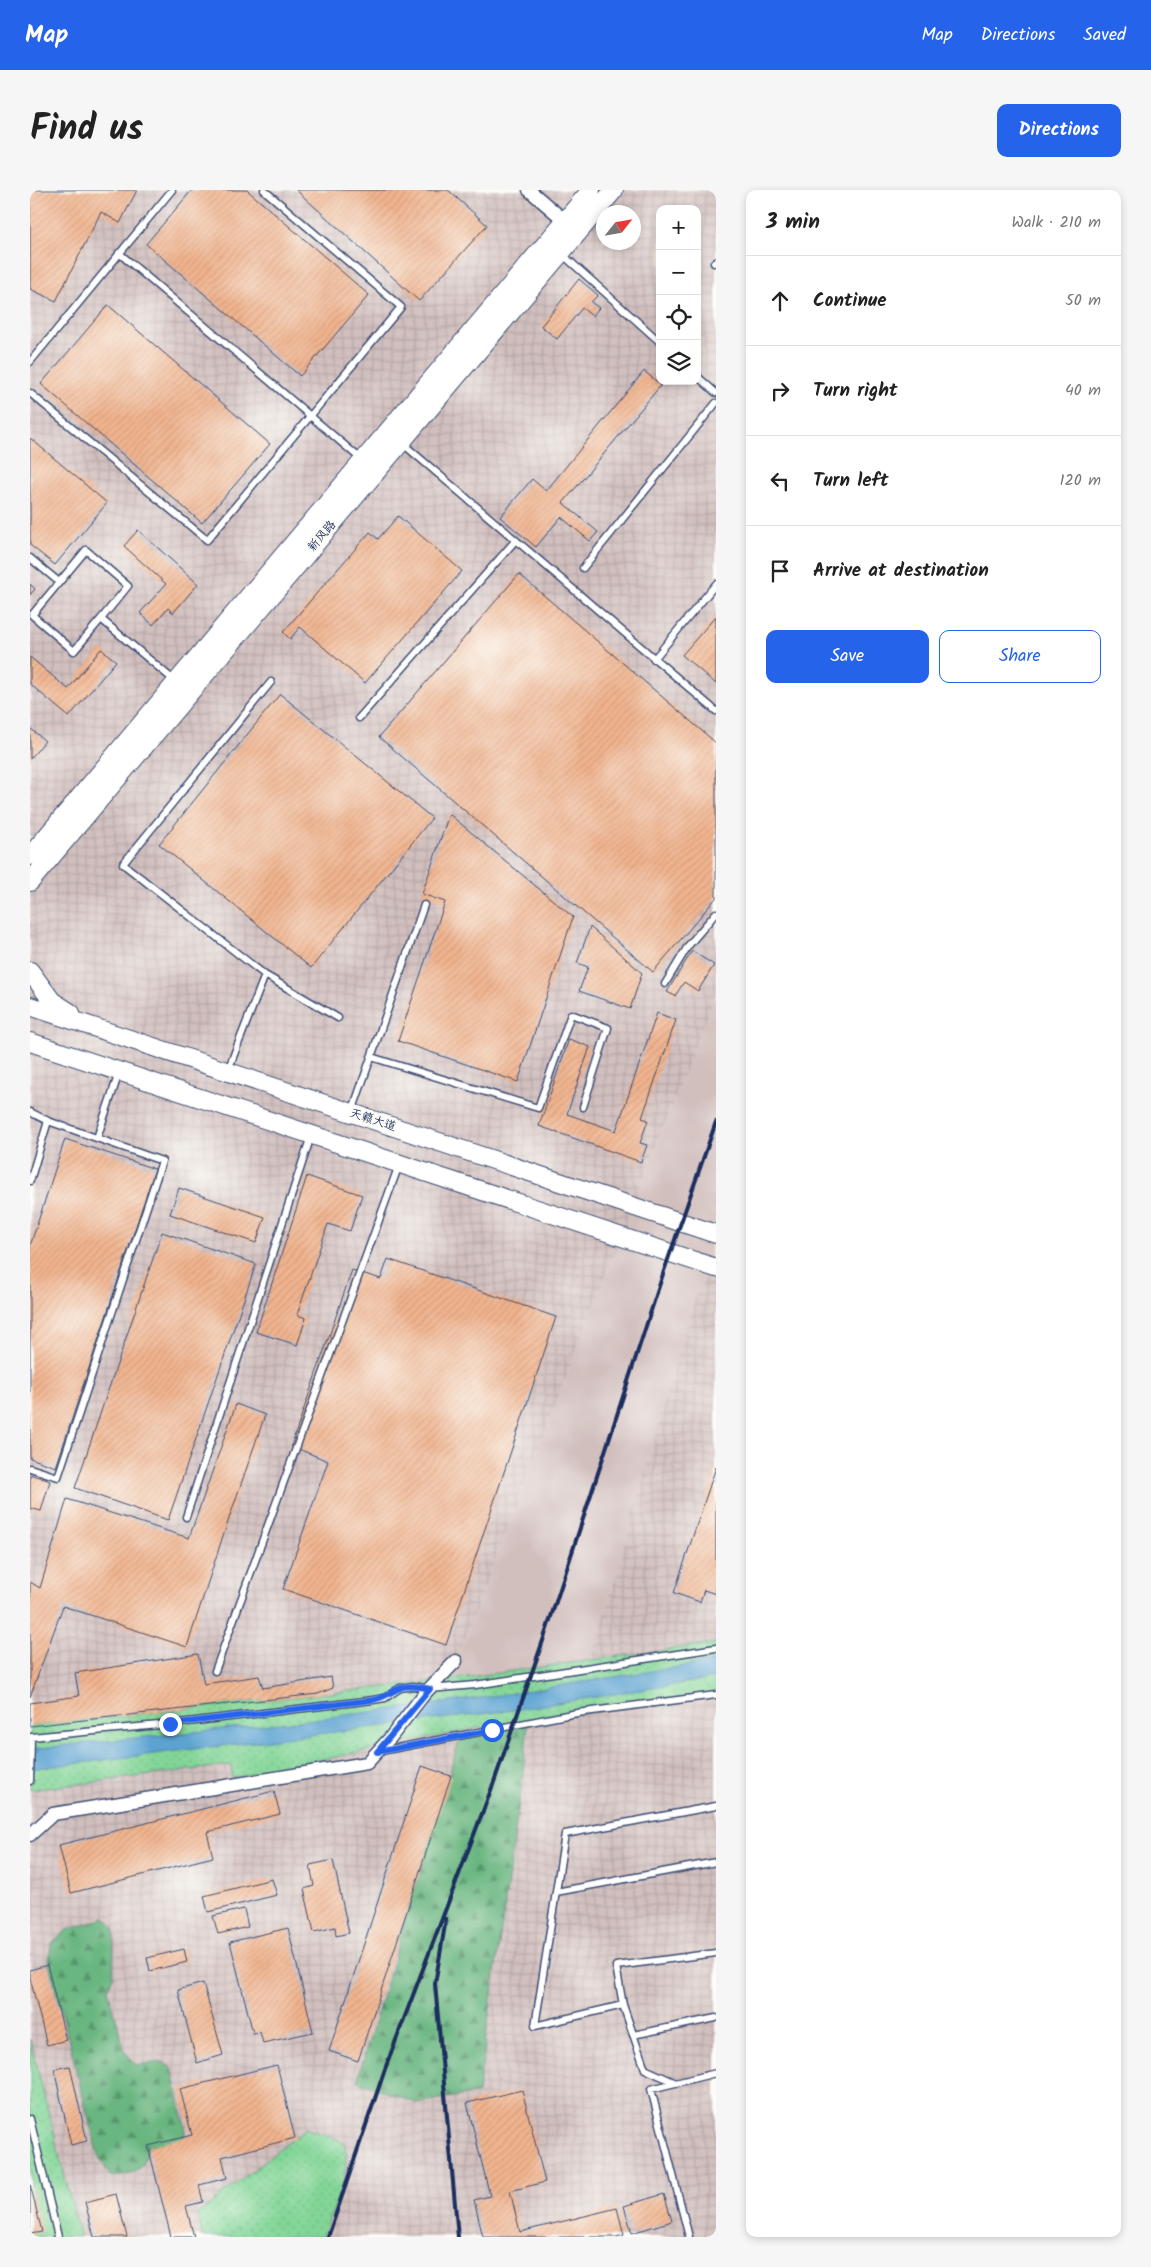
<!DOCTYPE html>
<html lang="en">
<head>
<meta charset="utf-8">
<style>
  :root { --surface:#fff; --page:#f6f6f6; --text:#222; --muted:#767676; --line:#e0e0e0; --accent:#2563eb }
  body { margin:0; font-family:Kalam,"LXGW WenKai TC",sans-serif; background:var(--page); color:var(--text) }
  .controls { position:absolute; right:15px; top:15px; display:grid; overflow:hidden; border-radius:10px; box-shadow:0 2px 8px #0003 }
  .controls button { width:45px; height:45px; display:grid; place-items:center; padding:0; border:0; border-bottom:1px solid var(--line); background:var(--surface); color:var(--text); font:25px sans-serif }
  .compass { position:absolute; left:566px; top:15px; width:45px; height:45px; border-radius:50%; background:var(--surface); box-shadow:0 2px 8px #0003; rotate:59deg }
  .stop { position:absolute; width:15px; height:15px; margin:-11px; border:4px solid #2563eb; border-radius:50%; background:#fff }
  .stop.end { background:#2563eb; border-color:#fff; box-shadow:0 1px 5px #0008 }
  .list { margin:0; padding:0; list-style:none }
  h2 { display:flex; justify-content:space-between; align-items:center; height:65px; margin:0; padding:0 20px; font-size:21px }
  h2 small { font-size:16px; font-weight:400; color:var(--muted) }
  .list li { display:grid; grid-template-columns:32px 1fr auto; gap:15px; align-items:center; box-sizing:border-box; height:90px; padding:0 20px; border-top:1px solid var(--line) }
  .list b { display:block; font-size:19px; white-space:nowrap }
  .list em { font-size:16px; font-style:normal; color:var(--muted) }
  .actions { display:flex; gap:10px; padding:15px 20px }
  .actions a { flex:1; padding:11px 0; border:1px solid var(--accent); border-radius:10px; text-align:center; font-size:18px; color:var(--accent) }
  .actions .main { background:var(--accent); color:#fff }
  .icon { flex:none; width:28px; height:28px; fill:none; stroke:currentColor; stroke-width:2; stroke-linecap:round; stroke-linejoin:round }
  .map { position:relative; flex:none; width:686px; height:2047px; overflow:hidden; border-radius:10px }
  header { display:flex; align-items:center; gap:30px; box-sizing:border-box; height:70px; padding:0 25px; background:var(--accent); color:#fff }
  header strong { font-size:24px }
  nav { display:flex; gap:28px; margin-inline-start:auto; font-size:18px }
  .intro { display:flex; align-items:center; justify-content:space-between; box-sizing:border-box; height:120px; padding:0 30px }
  h1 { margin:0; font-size:35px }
  .button { padding:12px 22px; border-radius:10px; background:var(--accent); color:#fff; font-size:18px; font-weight:700 }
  main { display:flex; gap:30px; padding:0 30px }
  aside { flex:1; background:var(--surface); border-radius:10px; box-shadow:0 2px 8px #0003 }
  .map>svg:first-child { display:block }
  .industrial { fill:url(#industrial-grid); fill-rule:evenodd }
  .railway { fill:#d1bfbe }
  .green { fill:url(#green-dots); stroke:#4e827a }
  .forest { fill:url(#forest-firs); stroke:#42726f }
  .water { fill:#5ba3d2; stroke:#3b6998 }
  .building { fill:url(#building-hatch) }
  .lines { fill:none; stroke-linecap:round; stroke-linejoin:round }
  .lane-casing { stroke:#3c4c70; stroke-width:9 }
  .street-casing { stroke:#3c4c70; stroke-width:15 }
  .secondary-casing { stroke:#3c4c70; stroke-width:20 }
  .lane { stroke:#fff; stroke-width:6 }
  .street { stroke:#fff; stroke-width:12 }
  .secondary { stroke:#fff; stroke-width:18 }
  .rail { stroke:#1b2f5e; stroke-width:4 }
  .route { stroke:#2563eb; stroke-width:6 }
  .labels { text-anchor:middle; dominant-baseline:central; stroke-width:5; stroke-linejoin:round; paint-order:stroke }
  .street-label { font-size:12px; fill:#1b2f5e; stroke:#fdfcf7 }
</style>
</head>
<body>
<header>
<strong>Map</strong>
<nav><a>Map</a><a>Directions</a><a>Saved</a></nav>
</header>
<div class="intro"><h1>Find us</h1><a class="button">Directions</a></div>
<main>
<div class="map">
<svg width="686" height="2047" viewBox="0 0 686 2047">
  <defs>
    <pattern id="industrial-grid" width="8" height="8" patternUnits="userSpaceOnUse" patternTransform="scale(1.25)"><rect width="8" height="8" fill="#d1bfbe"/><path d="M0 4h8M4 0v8" fill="none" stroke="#b3a4a6"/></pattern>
    <pattern id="green-dots" width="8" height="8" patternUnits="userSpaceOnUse" patternTransform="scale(1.25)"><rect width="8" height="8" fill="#82d597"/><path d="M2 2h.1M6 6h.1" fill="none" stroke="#70b785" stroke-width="1.8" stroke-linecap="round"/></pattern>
    <pattern id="forest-firs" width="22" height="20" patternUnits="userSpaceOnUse" patternTransform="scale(1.25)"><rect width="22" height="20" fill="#69b680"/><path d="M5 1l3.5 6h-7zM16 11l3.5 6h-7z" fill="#56946c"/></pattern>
    <pattern id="building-hatch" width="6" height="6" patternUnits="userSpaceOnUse" patternTransform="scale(1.25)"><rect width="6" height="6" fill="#f1b48e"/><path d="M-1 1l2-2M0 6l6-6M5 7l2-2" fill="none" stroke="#ce9b7d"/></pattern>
  </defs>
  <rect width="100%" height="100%" fill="#fdfcf7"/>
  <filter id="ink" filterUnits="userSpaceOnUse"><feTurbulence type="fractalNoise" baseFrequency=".02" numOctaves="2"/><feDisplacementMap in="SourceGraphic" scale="10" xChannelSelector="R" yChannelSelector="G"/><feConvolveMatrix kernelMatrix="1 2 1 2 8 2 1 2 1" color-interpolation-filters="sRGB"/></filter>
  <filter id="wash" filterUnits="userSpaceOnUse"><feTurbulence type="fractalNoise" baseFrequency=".0096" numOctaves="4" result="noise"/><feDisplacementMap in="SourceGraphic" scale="20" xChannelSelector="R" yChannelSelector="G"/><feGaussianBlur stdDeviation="1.12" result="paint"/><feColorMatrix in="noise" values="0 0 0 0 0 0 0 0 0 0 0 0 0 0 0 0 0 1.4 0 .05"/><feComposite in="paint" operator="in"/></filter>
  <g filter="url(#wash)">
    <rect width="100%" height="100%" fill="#f5edd9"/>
    <path class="industrial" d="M0 0H686V803L426 1471 353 1557 463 1535 547 1523 662 1114 679 1076 686 1078V2047H0ZM630 19H667V191H630ZM574 22H604V52H574Z"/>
    <path class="railway" d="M686 803V1032L682 1043 679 1076 662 1114 562 1470 409 1491 426 1471Z"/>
    <path class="green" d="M686 1453V1505L463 1535 202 1588 201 1575 0 1600V1536L409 1491Z
      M0 1849 50 2047H0Z
      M276 1938 314 1952C323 1982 302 2018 293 2047H172L168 2024Z"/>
    <path class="forest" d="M498 1533 491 1599 448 1903 386 1913 327 1891 431 1545Z
      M75 1728 84 1738 83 1787 78 1799 95 1862 106 1875 133 1872 142 1878 155 1936 154 1948 118 1956C113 1985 107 1981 81 1987L68 1965 18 1769 22 1753 37 1740Z"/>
    <path class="water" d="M686 1471V1488L476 1521 0 1579V1559L269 1531 451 1508Z"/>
    <g id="blocks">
      <path class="building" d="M0 0H107L90 33 71 22 26 111 0 99Z
        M162 0H217L339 105 270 186 116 54Z
        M266 0H418L457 35 389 111Z
        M549 89 568 105 561 112 569 118 562 126 552 118 527 149 511 136Z
        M78 115 240 254 172 333 11 194Z
        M614 181 631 195 533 313 568 342 560 351 531 327 506 357 470 327 502 289 516 301Z
        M0 248 77 313 25 375 0 355Z
        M368 326 432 381 335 493 270 437 260 449 253 442 340 342 348 349Z
        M108 340 168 394 143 423 138 418 123 435 110 423 136 394 94 356Z
        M489 384 686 553V708L623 782 349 547Z
        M0 394 5 399 0 405Z
        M686 426V494L652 465Z
        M71 459 86 471 39 527 0 494V467L38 499Z
        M250 504 402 628 281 778 129 654Z
        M0 538 15 551 0 569Z
        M419 624 543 727 488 892 368 851 415 712 392 704Z
        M560 737 612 783 600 819 549 801 558 777 547 773Z
        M662 761 684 775 668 801 654 792 645 806 637 802Z
        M627 823 646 830 612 928 618 930 610 953 617 955 611 972 509 936 539 849 560 857 537 924 586 941Z
        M35 949 125 979 26 1277 0 1268V1056Z
        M277 986 332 1005 320 1041 298 1034 267 1125 276 1128 267 1155 226 1142Z
        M149 998 235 1027 226 1053 140 1024Z
        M132 1042 226 1074 138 1330 45 1298Z
        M358 1069 526 1127 416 1455 253 1399 298 1271 261 1256 322 1080 351 1089Z
        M206 1214 235 1225 192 1349 157 1457 33 1416 0 1507V1392L10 1398 37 1309 159 1348Z
        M686 1277V1404L674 1400 670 1412 644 1403Z
        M0 1284 20 1291 11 1321 0 1318Z
        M168 1464 174 1494 229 1486 233 1498 301 1487 303 1498 288 1504 0 1536V1513L49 1506 45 1483Z
        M392 1576 421 1586 328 1871 299 1861Z
        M244 1601 250 1624 177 1642 183 1667 41 1703 29 1655Z
        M303 1670 319 1743 306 1746 305 1737 284 1742 274 1699 284 1696 280 1675Z
        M242 1689 247 1705 178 1722 174 1706Z
        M214 1719 218 1737 188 1744 183 1726Z
        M258 1738 283 1842 233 1853 230 1842 223 1843 200 1752Z
        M154 1759 157 1772 120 1781 117 1768Z
        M17 1775 36 1850 17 1855 0 1788V1780Z
        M173 1793 193 1865 167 1873 148 1800Z
        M247 1875 265 1948 192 1967 197 1988 169 1995 173 2012 156 2016 164 2047H141L118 1956 162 1945 150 1899Z
        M40 1876 57 1951 41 1955 24 1879Z
        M492 1900 515 1992 480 2001 490 2042 587 2018 594 2045 586 2047H453L444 2010 460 2006 437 1913Z
        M0 1994 12 2042 0 2044Z
        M86 2004 97 2047H64L55 2012Z
        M634 2004 642 2031 602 2043 594 2016Z"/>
    </g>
  </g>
  <g filter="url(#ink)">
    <use href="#blocks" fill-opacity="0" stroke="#3c4c70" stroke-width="1"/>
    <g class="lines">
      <g class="lane-casing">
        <path id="lane" d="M89 63 332 270
          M532 64 630 152
          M684 73 686 71
          M0 172 142 0
          M667 186 686 203
          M0 203 177 350 371 117 234 0
          M372 253 686 521
          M0 368 29 392
          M553 378 686 213
          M71 429 44 461 2 425 56 360 98 396 71 429 146 492
          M624 469 686 394
          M329 528 485 351
          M235 785 93 674 241 492
          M635 794 658 756 686 723
          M341 867 508 918 541 824 578 838 553 917
          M198 880 235 785 308 828
          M0 922 18 931
          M322 922 394 715
          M67 948 89 883
          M0 991 18 931 132 971 28 1287 0 1278
          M156 1327 281 946
          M185 1481 369 975
          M351 1561 547 1523 686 1505
          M0 1591 1 1547 140 1534 343 1510 355 1508 370 1498 383 1496 400 1499 445 1495 686 1458
          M526 1702 686 1672
          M593 1815 505 1836 535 1644 686 1616
          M603 1845 686 1828
          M646 1893 615 1879 593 1815 586 1776 686 1763
          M0 1929 28 2047
          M659 2047 621 1899 686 1883"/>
      </g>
      <g class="street-casing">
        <path id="street" d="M499 0 534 30
          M0 1645 23 1624 337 1573 360 1548 395 1503 426 1471"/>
      </g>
      <g class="secondary-casing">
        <path id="secondary" d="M0 666 561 0
          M0 692 584 0
          M0 781 22 811 41 823
          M0 816 686 1044
          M0 852 686 1078"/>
      </g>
      <use href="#lane" class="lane"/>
      <use href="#street" class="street"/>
      <use href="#secondary" class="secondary"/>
      <path class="rail" d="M416 1729 405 1794 428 2047
        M298 2047 355 1879 464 1592 517 1439 634 1081 686 932"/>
    </g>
  </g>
  <g class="lines" filter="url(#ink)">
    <path class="route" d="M140 1534 343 1510C354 1508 359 1503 368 1499 378 1494 390 1497 400 1499L347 1562 462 1540"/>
  </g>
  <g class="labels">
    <g class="street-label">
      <text transform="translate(292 346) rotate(-50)">新风路</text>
      <text transform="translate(343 930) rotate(18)">天籁大道</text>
    </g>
  </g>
</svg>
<div class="controls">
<button>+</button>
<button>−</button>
<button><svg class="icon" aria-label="locate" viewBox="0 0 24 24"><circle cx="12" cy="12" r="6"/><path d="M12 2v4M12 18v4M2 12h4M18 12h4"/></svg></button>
<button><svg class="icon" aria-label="layers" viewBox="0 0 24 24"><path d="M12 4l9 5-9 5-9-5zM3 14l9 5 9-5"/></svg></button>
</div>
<svg class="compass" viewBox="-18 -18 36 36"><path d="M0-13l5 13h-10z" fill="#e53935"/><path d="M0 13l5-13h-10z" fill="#767676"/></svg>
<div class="stop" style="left:462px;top:1540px"></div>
<div class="stop end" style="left:140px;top:1534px"></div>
</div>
<aside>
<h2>3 min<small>Walk · 210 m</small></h2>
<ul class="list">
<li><svg class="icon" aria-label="ahead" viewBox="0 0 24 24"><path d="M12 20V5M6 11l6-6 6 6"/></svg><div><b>Continue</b></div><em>50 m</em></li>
<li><svg class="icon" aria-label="right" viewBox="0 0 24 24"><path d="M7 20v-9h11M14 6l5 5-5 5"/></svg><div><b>Turn right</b></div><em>40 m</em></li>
<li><svg class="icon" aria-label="left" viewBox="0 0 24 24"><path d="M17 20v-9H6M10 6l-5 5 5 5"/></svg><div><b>Turn left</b></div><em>120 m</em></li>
<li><svg class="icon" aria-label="arrive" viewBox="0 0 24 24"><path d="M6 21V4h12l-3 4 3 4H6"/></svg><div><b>Arrive at destination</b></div></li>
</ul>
<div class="actions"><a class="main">Save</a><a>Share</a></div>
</aside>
</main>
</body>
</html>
